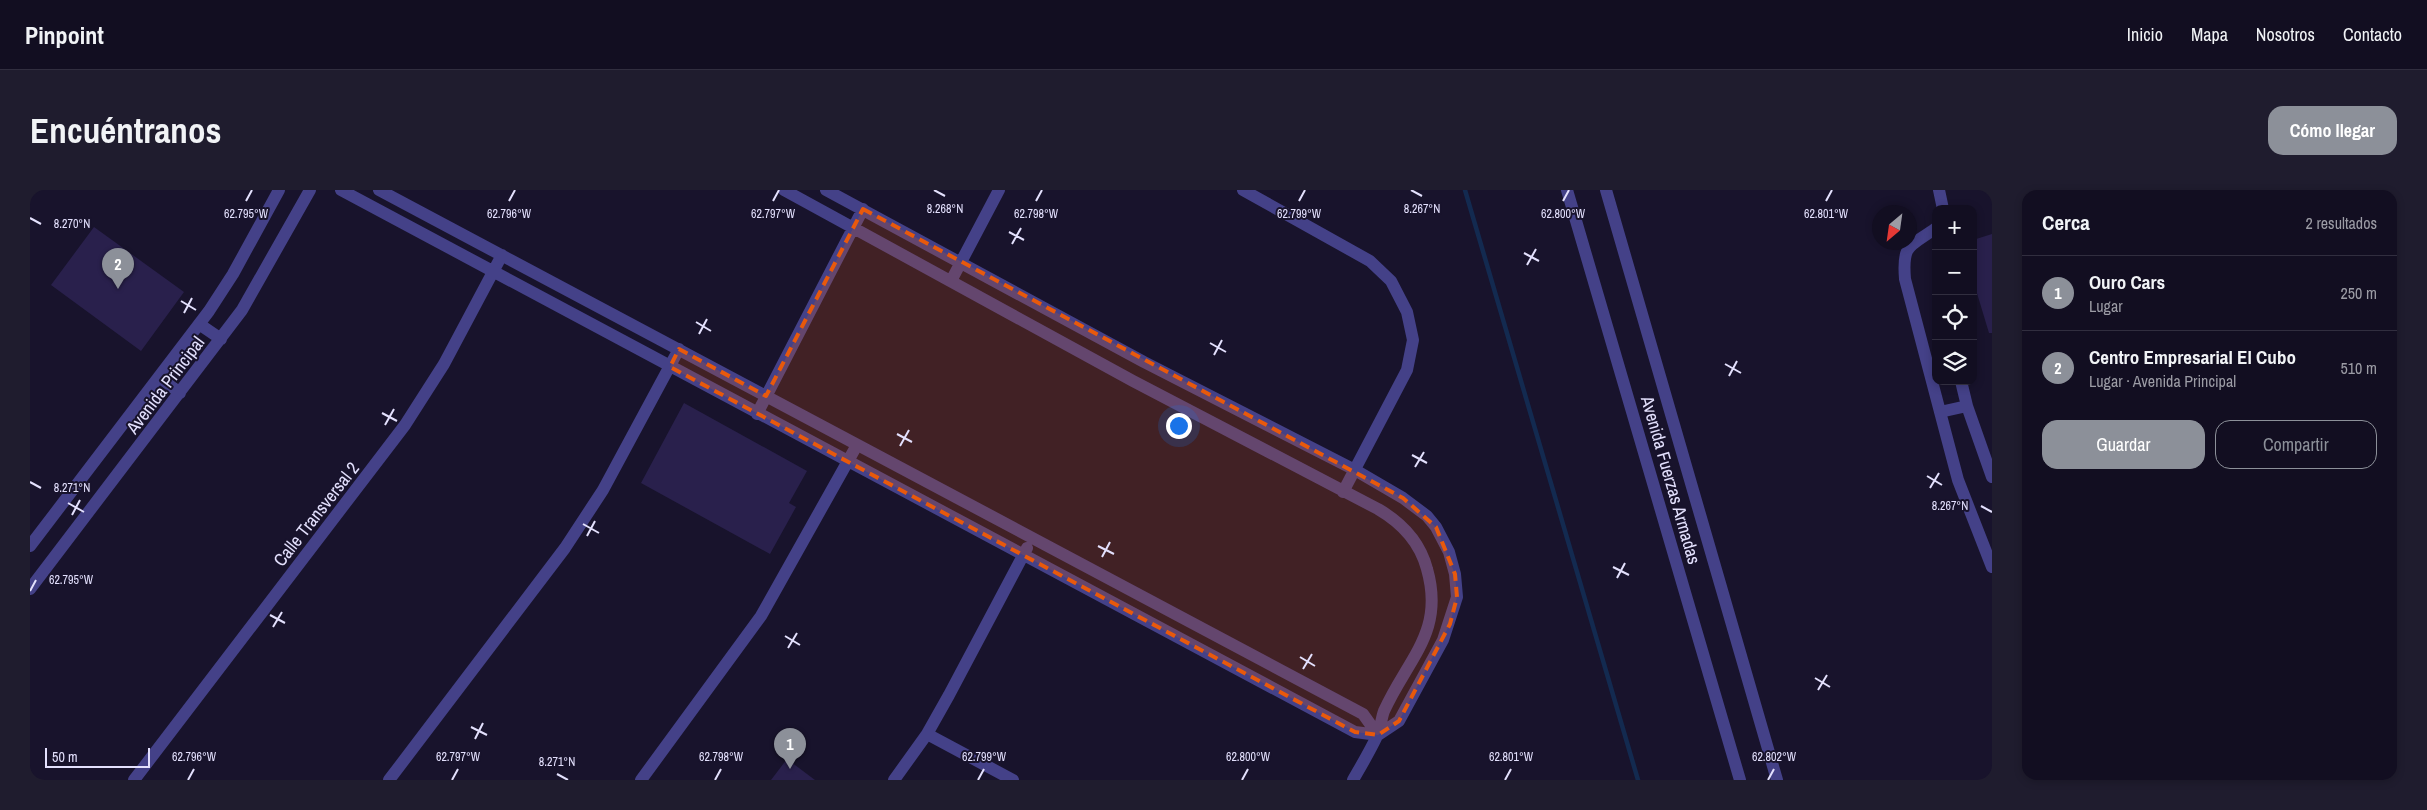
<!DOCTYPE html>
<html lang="es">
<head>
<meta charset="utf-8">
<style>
  :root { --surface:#120e21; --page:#1f1c2e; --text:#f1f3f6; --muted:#9c9ca5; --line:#312e3f; --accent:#8c9099 }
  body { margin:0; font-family:"Archivo Narrow",sans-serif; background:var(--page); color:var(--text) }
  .controls { position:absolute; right:15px; top:15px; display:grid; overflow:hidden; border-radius:10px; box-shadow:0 2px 8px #0003 }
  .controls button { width:45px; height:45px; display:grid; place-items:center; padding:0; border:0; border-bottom:1px solid var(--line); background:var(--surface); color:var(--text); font:25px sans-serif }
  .compass { position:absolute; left:1842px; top:15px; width:45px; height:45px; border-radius:50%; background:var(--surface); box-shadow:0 2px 8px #0003; rotate:209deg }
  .scale { position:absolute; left:15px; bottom:12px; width:105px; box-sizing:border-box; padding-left:5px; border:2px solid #e3e0fd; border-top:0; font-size:14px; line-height:18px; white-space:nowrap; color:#e3e0fd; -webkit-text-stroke:4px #18132c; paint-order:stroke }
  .you { position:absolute; left:1148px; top:235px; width:18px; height:18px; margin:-12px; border:4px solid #fff; border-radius:50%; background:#1a73e8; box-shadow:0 0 0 8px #1a73e833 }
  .badge { display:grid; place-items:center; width:32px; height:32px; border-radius:50%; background:var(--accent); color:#fff; font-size:16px; font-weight:700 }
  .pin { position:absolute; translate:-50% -41px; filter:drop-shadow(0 1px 2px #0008) }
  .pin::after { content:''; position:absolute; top:26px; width:18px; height:15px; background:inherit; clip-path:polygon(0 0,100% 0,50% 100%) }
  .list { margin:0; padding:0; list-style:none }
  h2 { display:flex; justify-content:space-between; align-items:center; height:65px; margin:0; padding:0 20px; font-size:21px }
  h2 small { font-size:16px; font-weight:400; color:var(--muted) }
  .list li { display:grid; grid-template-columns:32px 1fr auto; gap:15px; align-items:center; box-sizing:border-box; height:75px; padding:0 20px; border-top:1px solid var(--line) }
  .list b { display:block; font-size:19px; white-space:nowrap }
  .list p { margin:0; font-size:16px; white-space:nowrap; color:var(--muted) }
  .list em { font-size:16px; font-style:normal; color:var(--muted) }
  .actions { display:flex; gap:10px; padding:15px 20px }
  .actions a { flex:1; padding:11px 0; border:1px solid var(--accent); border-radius:15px; text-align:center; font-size:18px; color:var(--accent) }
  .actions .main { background:var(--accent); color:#fff }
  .icon { flex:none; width:28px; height:28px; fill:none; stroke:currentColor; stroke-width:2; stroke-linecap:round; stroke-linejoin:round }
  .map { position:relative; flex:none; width:1962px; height:590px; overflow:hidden; border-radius:15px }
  header { display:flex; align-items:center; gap:30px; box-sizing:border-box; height:70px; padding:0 25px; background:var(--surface); border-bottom:1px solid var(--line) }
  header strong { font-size:24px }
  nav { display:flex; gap:28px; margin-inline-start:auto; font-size:18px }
  .intro { display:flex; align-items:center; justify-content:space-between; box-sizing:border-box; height:120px; padding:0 30px }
  h1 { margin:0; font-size:35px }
  .button { padding:12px 22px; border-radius:15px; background:var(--accent); color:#fff; font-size:18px; font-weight:700 }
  main { display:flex; gap:30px; padding:0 30px }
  aside { flex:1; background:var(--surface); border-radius:15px; box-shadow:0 2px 8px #0003 }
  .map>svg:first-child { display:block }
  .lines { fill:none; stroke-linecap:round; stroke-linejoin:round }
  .stream { stroke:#132a50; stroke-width:4.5 }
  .building { fill:#29204c }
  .minor { stroke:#444188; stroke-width:12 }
  .marked { fill:#e8590c; fill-opacity:0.2; stroke:#e8590c; stroke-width:4; stroke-dasharray:10 6; stroke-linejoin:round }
  .ticks { fill:none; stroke:#e3e0fd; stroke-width:2 }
  .labels { text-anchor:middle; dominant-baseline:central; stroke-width:4; stroke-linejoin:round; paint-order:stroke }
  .street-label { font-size:18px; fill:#e3e0fd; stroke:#18132c }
  .ticks-label { font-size:12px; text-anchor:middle; fill:#e3e0fd; stroke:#18132c; stroke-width:4; stroke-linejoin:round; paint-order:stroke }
</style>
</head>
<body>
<header>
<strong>Pinpoint</strong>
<nav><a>Inicio</a><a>Mapa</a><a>Nosotros</a><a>Contacto</a></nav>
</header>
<div class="intro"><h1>Encuéntranos</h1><a class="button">Cómo llegar</a></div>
<main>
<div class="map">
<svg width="1962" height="590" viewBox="0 0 1962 590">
  <rect width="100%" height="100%" fill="#18132c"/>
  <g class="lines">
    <path class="stream" d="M1435 0 1608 590"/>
  </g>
  <path class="building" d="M64 37 154 102 111 161 21 95Z
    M1962 44V143H1959L1943 90V50Z
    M654 213 777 281 759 313 766 317 740 364 611 293Z
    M757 569 785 590H741Z"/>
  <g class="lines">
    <path class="minor" d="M311 0 1325 542 1348 545 1369 531 1413 450 1427 407 1425 384 1419 362 1406 337 1397 326 1373 308 1325 280 1114 172 796 0
      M349 0 1333 524 1348 545
      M754 0 1103 191 1348 319C1372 333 1390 352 1397 379 1415 442 1378 468 1354 521 1351 529 1351 538 1347 546 1340 561 1331 576 1323 590
      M1213 0 1340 71 1361 91 1377 122 1383 150 1377 180 1313 302
      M1537 0 1710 590
      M1576 0 1747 590
      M1909 0 1913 19
      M1906 38C1880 57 1872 53 1875 89L1928 290 1962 377
      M921 91 969 0
      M169 134 191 149
      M129 187 150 203
      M1931 191 1937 216 1962 287
      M1910 222 1937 216
      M727 224 833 19
      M0 356 179 121 203 84 249 0
      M0 399 212 120 280 0
      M897 544 983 590
      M104 590 375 235 414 174 472 65
      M359 590 535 358 573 300 649 159
      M611 590 731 426 827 255
      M864 590 897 544 919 505 997 358"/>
  </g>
  <path class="marked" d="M833 19 1373 308 1406 337 1425 384 1427 407 1420 434 1369 531 1348 545 1325 542 640 177 649 159 736 206Z"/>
  <path class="ticks" d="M904 0 915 6M1381 0 1392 6M216 11 222 0M479 11 485 0M743 11 749 0M1006 11 1012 0M1269 11 1275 0M1533 11 1539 0M1796 11 1802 0M0 28 11 34M979 42 994 50M982 54 991 38M1494 63 1509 71M1497 75 1506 59M151 111 166 120M154 123 162 108M666 132 681 141M669 144 677 129M1180 153 1196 162M1184 165 1192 150M1695 174 1711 183M1699 186 1707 171M352 223 367 231M355 235 364 219M867 244 882 252M870 256 879 240M1382 265 1397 273M1385 277 1394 262M1897 286 1912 295M0 292 11 298M1900 298 1909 283M38 313 54 322M1951 316 1962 322M42 325 50 310M553 334 569 343M557 346 565 331M1068 356 1084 364M1072 367 1080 352M1583 377 1599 385M1587 388 1595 373M0 401 6 390M240 425 255 433M243 437 252 422M755 446 770 455M758 458 767 443M1270 467 1285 476M1273 479 1282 464M1785 488 1800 497M1788 500 1797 485M441 537 457 545M445 549 453 533M527 584 538 590M158 590 164 579M422 590 428 579M685 590 691 579M948 590 954 579M1212 590 1218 579M1475 590 1481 579M1738 590 1744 579"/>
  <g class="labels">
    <g class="street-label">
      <text transform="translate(135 195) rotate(-53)">Avenida Principal</text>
      <text transform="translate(1641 290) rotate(74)">Avenida Fuerzas Armadas</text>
      <text transform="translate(286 324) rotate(-52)">Calle Transversal 2</text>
    </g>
  </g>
  <g class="ticks-label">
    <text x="915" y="23">8.268°N</text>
    <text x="1392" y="23">8.267°N</text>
    <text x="216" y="28">62.795°W</text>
    <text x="479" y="28">62.796°W</text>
    <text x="743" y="28">62.797°W</text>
    <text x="1006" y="28">62.798°W</text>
    <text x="1269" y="28">62.799°W</text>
    <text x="1533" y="28">62.800°W</text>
    <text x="1796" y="28">62.801°W</text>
    <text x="42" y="38">8.270°N</text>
    <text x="42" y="302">8.271°N</text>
    <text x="1920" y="320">8.267°N</text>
    <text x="41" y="394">62.795°W</text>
    <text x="164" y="571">62.796°W</text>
    <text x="428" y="571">62.797°W</text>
    <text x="691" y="571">62.798°W</text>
    <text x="954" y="571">62.799°W</text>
    <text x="1218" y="571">62.800°W</text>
    <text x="1481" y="571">62.801°W</text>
    <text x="1744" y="571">62.802°W</text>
    <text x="527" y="576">8.271°N</text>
  </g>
</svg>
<div class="controls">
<button>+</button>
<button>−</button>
<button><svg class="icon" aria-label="locate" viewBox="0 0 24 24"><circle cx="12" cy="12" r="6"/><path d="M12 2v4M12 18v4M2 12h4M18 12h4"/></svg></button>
<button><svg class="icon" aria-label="layers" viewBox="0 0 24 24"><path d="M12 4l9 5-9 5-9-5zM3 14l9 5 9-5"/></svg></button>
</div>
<svg class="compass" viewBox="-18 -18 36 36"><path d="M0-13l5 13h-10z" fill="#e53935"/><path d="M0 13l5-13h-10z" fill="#9c9ca5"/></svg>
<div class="scale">50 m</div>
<div class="you"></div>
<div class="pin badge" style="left:760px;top:579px">1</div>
<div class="pin badge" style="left:88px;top:99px">2</div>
</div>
<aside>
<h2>Cerca<small>2 resultados</small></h2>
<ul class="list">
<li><span class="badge">1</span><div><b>Ouro Cars</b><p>Lugar</p></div><em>250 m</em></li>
<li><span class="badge">2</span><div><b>Centro Empresarial El Cubo</b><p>Lugar · Avenida Principal</p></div><em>510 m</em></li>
</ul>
<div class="actions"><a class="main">Guardar</a><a>Compartir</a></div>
</aside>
</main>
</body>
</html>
